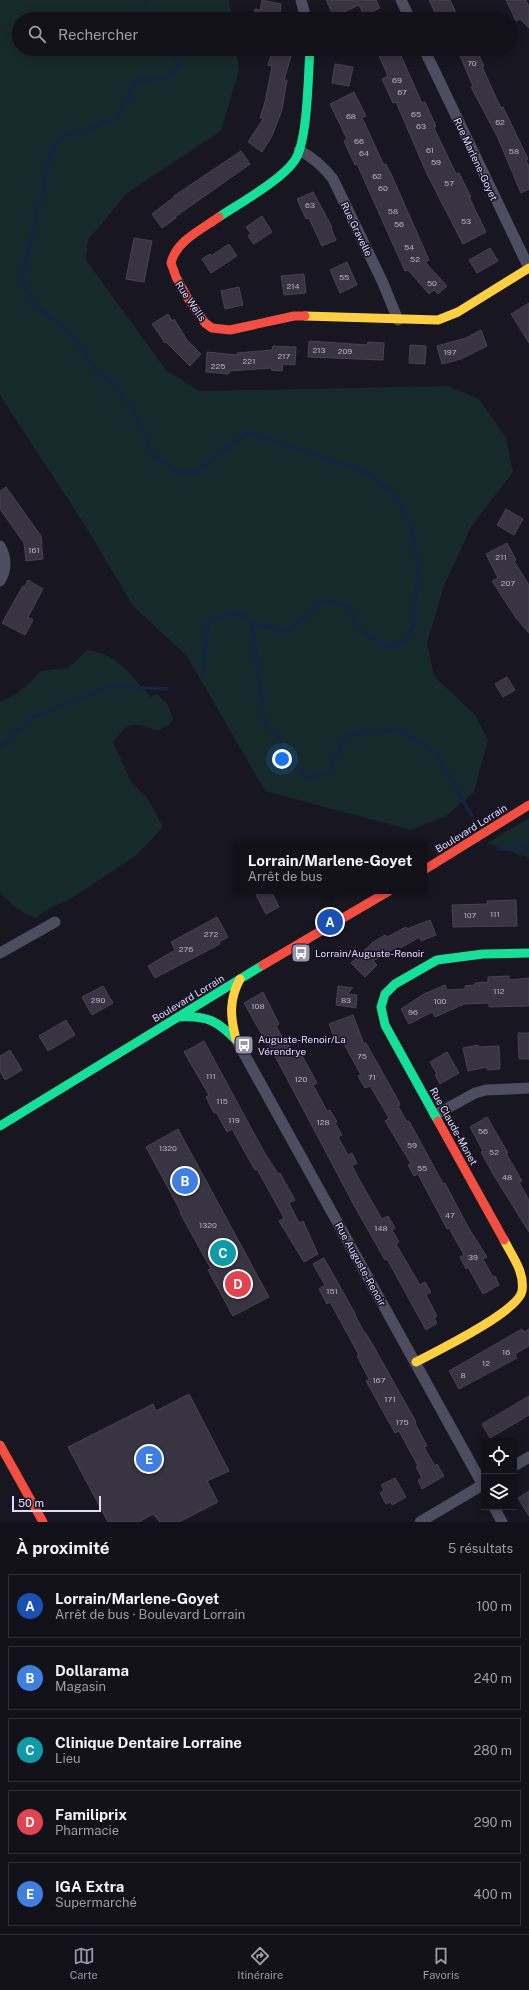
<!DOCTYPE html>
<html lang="fr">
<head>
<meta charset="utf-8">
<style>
  :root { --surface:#121018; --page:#1b1921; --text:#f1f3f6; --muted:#9c9da2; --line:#313037; --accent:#9a95ae }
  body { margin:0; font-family:"Public Sans",sans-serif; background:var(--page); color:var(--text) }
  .controls { position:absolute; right:12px; bottom:12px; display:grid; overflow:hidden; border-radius:0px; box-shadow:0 2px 10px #0003 }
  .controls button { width:36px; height:36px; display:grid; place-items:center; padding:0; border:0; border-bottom:1px solid var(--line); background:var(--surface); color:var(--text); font:20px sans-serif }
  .scale { position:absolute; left:12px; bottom:10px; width:89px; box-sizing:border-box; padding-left:4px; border:2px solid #e0dafa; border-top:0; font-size:11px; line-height:14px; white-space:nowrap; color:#e0dafa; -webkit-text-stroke:3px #161224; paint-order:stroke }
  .you { position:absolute; left:282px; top:759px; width:14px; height:14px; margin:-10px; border:3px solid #fff; border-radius:50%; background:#1a73e8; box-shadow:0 0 0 6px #1a73e833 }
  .badge { display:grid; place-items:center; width:26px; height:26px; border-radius:50%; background:var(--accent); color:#fff; font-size:13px; font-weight:700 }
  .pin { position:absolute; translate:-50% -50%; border:2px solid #fff; box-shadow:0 1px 4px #0006 }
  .popup { position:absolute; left:233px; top:842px; width:194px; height:52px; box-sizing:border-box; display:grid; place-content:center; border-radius:0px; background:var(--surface); filter:drop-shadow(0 1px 3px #0005); font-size:13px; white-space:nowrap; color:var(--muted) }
  .popup b { font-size:15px; color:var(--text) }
  .popup::after { content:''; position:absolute; left:50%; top:100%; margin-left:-8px; border:8px solid transparent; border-top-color:var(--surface) }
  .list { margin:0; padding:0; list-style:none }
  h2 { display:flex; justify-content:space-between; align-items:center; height:52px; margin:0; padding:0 16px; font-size:17px }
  h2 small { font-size:13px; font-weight:400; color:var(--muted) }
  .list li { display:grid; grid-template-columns:26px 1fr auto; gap:12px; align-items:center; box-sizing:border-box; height:64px; margin:0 8px 8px; padding:0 8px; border:1px solid var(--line); border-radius:0px }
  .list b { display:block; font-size:15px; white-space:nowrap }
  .list p { margin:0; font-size:13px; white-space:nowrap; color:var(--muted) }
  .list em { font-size:13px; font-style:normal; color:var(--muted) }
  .icon { flex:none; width:22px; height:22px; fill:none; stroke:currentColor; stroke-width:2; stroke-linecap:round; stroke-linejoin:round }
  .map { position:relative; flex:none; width:529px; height:1522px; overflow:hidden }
  .search { position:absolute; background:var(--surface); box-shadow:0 2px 10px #0003; left:12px; right:12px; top:12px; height:44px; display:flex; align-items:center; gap:10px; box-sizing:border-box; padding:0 14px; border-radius:22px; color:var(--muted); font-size:15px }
  .sheet { height:412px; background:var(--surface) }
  nav { display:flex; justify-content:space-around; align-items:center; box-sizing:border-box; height:56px; border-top:1px solid var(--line); background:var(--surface); font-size:11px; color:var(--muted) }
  nav a { display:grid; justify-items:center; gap:2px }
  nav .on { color:var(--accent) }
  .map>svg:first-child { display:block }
  .green { fill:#162a2c }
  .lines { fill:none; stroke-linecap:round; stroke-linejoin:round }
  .stream { stroke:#152443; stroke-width:3.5 }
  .building { fill:#383442; stroke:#464353 }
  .street { stroke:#4e4c5f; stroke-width:11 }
  .fast { stroke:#16e098; stroke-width:9 }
  .slow { stroke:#ffcf43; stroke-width:9 }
  .jam { stroke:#f24e42; stroke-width:9 }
  .labels { text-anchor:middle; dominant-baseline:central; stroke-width:3; stroke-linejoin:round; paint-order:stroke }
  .number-label { font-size:8px; fill:#b6b0cc }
  .street-label { font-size:10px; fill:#e0dafa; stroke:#161224 }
  .poi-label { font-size:10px; fill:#e0dafa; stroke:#161224; text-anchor:start }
</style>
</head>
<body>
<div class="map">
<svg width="529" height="1522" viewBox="0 0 529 1522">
  <rect width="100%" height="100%" fill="#181620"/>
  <path class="green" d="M0 0H229L232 19H19V49H236L239 70 221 131 127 193 88 240 86 260 166 370 199 391 448 386 479 399 506 438 513 472 471 527 444 586 427 643 434 676 475 715 488 740 474 792 446 816 411 830 265 791 187 656 133 606 86 527 3 400 0 394Z
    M87 650C122 656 128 674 151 697L157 694 167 703 173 718 169 725 157 731C133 721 129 721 113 742L132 783 148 799 163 827 137 855 69 900 50 908 35 918C21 913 10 903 0 893V702C17 694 29 686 40 671L68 668Z
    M529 818V858L487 843Z"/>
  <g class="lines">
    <path class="stream" d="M145 4 146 0
      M153 49 176 55 179 67 165 79 136 80 127 101 115 120 103 122 85 131 65 134 52 149 22 278 35 305 74 337 95 370 116 386 141 424 152 455 176 471 195 473 248 432 364 471 391 491 404 510 412 529 419 572 415 599V622L405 641 389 647C364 635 357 631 348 605L322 601 289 632 252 623 238 612 208 621 203 675
      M252 623 264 721 307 779 329 772 347 734 399 730 436 753 472 816
      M0 747 34 717 110 686 167 689
      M498 849H521L529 843"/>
  </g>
  <path class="building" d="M262 0 281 4 280 14H284L283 19H253L255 9 260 10Z
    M326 0H376L380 8 364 15 359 5 334 17Z
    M429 0H450L459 19H438Z
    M506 0H526L529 7V28L520 19 516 21Z
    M273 49 288 52 287 55 291 56 284 80H287L282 110 272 136 262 152 248 142 263 119 260 118 265 102 272 66 268 65Z
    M376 49H398L422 103 425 102 436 126 434 128 456 174 459 173 471 197H469L486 232 463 244 427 174 396 102 393 103 382 79 388 76Z
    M457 49H476L484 66 482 67 501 108 503 107 528 159 526 160 529 167V189L521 193 497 136 471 87 473 86Z
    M335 64 353 67 349 86 332 83Z
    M354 92 366 116 362 118 384 165 386 164 392 176 429 260 425 262 447 286 438 294 434 290 429 294 408 270 405 271 357 164 355 165 344 141 347 139 330 104Z
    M241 151 250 164 175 217 176 218 162 228 152 214 174 197V196Z
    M313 192 332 227 331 228 336 240 322 246 309 218 306 219 297 199Z
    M262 216 272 232 254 244 248 236 251 234 246 227Z
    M134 238 152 241 144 282 126 279Z
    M229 244 237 256 211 273 202 259 210 254 211 256Z
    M490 248 498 261 477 273 469 260Z
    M347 262 357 285 340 293 330 270Z
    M304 274 306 293 284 295 281 276Z
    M239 287 243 305 225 309 221 291Z
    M529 303V343L511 314Z
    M168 314 172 321 174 319 187 340 201 354 190 366 166 342 165 343 152 324Z
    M481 330 487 346 461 359 442 364 437 346 466 338Z
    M309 341 367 345 368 342 384 343 383 360 308 357Z
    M410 345 426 346 425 364 409 363Z
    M273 346 296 347 295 365 283 364 282 371 271 370V368L229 371V374L206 372 207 352 237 355V353L272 350Z
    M6 487 41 536 43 559 26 561 24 543 0 509V491Z
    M506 509 523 519 514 535 497 525Z
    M507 543 516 560 514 561 529 585V633L516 618 492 581 498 578 486 554Z
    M28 580 43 589 28 617 33 620 25 635 2 623 23 586H25Z
    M507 677 515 690 503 697 495 684Z
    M265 891H271L279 907 266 914 256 895Z
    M516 900 517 926 453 927 452 905 487 904V901Z
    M217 917 228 937 219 942 220 944 155 978 148 966 175 950 171 942Z
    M430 920 436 935 421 941 420 937 400 948 399 946 373 961 377 965 365 977 351 963 372 943 385 935 387 937 406 927 407 929Z
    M509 976V980L529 978V1006L489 1007V1003L464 1004 435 1017 432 1012 409 1024 401 1009 424 994 445 985 447 990 465 989V986L475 985V983L488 982V977Z
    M103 986 113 1003 92 1015 82 997Z
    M338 986 353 988 347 994 357 995 356 1008 336 1005Z
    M263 992 279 1024 276 1026 287 1046 289 1045 294 1053 299 1050 317 1083 313 1085 327 1111 330 1110 337 1122 335 1123 342 1135 338 1137 348 1155 352 1153 357 1163 352 1166 364 1188 382 1219 388 1216 395 1228 392 1230 399 1242 396 1244 420 1285 425 1282 431 1292 426 1295 437 1316 434 1318 437 1323 426 1330 387 1259 385 1260 355 1207 266 1039 265 1040 244 1003Z
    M353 1015 364 1044 366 1043 398 1100 400 1105 398 1106 407 1122 409 1121 440 1178 443 1184 445 1183 468 1227 487 1257 483 1259 493 1277 495 1276 499 1285 483 1294 468 1267 466 1269 460 1257 464 1255 449 1228 447 1229 418 1174 414 1176 408 1165 411 1164 385 1121 389 1118 372 1089 370 1086 365 1088 358 1076 361 1075 342 1040 336 1042 329 1024Z
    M66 1020 75 1035 48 1051 39 1036Z
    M518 1033H529V1059H519Z
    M204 1041 263 1150 278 1174 280 1173 295 1200 289 1203 299 1223 303 1221 318 1254 304 1262 279 1221 284 1218 257 1169 255 1170 232 1129 227 1132 216 1112 214 1113 206 1097 209 1095 184 1052Z
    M478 1045V1047L499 1046 500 1069 487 1070V1067L468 1071 463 1048Z
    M10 1050 22 1070 5 1080 0 1071V1056Z
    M447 1052 459 1073 440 1084 435 1075 437 1074 430 1062Z
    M487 1117 508 1153H506L522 1181 519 1182 529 1200V1232L493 1174 481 1152 483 1151 470 1127Z
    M178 1129 269 1297 233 1316 208 1270 211 1269 180 1213 181 1212 146 1147Z
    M324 1258 356 1315H355L364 1332H365L374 1347 416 1422 415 1423 427 1446 424 1447 435 1466 437 1464 444 1476 422 1489 418 1480 422 1478 416 1467 418 1466 399 1431 395 1433 366 1381 369 1379 357 1356 359 1355 330 1302 327 1304 319 1289 325 1285 313 1264Z
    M522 1329 524 1332 529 1329V1346L515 1354 517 1358 459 1389 449 1371Z
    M189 1394 229 1471 207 1481 218 1502 179 1522H160L153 1514 139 1522H108L68 1447 153 1404 156 1411Z
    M529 1396V1415L490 1438 482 1424Z
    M395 1478 406 1497 392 1505 391 1502 386 1504 380 1493 384 1490 381 1485Z
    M529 1491V1516L518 1498Z"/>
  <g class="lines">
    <path class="street" d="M301 0 306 19
      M401 0 410 19
      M424 49 529 268
      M299 150C314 158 323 166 333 179L383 283 398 320
      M0 546C6 557 7 569 0 581
      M0 953 55 922
      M237 1041 484 1487
      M435 1115 475 1093 486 1090 529 1088
      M514 1466 529 1457
      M494 1507 502 1522
      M420 1522 484 1484"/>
    <path class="fast" d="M219 217C240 203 282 180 295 160 308 140 308 75 310 49
      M179 1017C207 1015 218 1021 237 1041
      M438 1121 385 1025 381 1007 385 994 395 984 437 960 483 954 529 953
      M0 1126 263 965"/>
    <path class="slow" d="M305 316 438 320 458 312 529 268
      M236 1039C230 1016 229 1000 240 979
      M416 1362C437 1351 518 1312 522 1291 525 1272 512 1256 504 1240"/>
    <path class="jam" d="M219 217C202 229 176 241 171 263L176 277 187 297 205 323 212 328 230 330 294 316H305
      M424 870 529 805
      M263 965 389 891
      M438 1121 504 1240
      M0 1445 43 1522"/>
  </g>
  <defs>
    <g id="bus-square" transform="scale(1)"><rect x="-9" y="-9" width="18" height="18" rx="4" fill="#9a95ae" stroke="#161224"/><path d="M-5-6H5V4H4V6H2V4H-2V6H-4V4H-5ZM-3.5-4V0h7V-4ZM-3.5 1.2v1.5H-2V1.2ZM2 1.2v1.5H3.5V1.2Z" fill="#fff"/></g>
  </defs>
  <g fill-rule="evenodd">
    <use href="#bus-square" x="301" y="953"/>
    <use href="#bus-square" x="244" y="1045"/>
  </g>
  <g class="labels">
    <g class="number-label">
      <text x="472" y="63">70</text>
      <text x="397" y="80">69</text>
      <text x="402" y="92">67</text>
      <text x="416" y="114">65</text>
      <text x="351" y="116">68</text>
      <text x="500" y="122">62</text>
      <text x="421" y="126">63</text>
      <text x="359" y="141">66</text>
      <text x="430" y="150">61</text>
      <text x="514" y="151">58</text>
      <text x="364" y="153">64</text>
      <text x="436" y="162">59</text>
      <text x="377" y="176">62</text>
      <text x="449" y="183">57</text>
      <text x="383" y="188">60</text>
      <text x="310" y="205">63</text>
      <text x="393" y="211">58</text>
      <text x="466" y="221">53</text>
      <text x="399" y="224">56</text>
      <text x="409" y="247">54</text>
      <text x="415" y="259">52</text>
      <text x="344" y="277">55</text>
      <text x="432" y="283">50</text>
      <text x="293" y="286">214</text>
      <text x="319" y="350">213</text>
      <text x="345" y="351">209</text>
      <text x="450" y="352">197</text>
      <text x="284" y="356">217</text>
      <text x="249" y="361">221</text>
      <text x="218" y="366">225</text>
      <text x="34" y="550">161</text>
      <text x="501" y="557">211</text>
      <text x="508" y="583">207</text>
      <text x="495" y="914">111</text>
      <text x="470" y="915">107</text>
      <text x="211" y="934">272</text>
      <text x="186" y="949">276</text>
      <text x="499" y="991">112</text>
      <text x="98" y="1000">290</text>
      <text x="346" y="1000">83</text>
      <text x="440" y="1001">100</text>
      <text x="258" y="1006">108</text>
      <text x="413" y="1012">96</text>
      <text x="362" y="1056">75</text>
      <text x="211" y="1076">111</text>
      <text x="372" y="1077">71</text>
      <text x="301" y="1079">120</text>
      <text x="222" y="1101">115</text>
      <text x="234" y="1120">119</text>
      <text x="323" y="1122">128</text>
      <text x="483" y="1131">56</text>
      <text x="412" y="1145">59</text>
      <text x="168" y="1148">1320</text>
      <text x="494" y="1152">52</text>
      <text x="422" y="1168">55</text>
      <text x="507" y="1177">48</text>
      <text x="450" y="1215">47</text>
      <text x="208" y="1225">1320</text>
      <text x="381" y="1228">148</text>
      <text x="473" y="1257">39</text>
      <text x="332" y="1291">151</text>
      <text x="506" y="1352">16</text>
      <text x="486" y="1363">12</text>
      <text x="463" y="1375">8</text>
      <text x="379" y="1380">167</text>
      <text x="390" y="1399">171</text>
      <text x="402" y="1422">175</text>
    </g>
    <g class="street-label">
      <text transform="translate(476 159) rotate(65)">Rue Marlene-Goyet</text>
      <text transform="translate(357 229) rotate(64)">Rue Gravelle</text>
      <text transform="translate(191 301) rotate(56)">Rue Wells</text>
      <text transform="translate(471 828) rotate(-32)">Boulevard Lorrain</text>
      <text transform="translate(188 998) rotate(-31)">Boulevard Lorrain</text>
      <text transform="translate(454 1126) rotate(61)">Rue Claude-Monet</text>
      <text transform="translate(361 1264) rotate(61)">Rue Auguste-Renoir</text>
    </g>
    <g class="poi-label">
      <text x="315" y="953">Lorrain/Auguste-Renoir</text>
      <text x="258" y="1039">Auguste-Renoir/La<tspan x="258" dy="12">Vérendrye</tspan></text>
    </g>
  </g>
</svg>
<div class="controls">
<button><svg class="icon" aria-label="locate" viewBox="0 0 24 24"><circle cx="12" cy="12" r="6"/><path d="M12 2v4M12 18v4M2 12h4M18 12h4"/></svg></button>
<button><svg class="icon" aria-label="layers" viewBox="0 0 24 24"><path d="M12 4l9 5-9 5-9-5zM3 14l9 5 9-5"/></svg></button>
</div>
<div class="scale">50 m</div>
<div class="you"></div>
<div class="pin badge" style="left:330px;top:922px;background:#1a4fb4">A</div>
<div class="popup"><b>Lorrain/Marlene-Goyet</b>Arrêt de bus</div>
<div class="pin badge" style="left:185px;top:1181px;background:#3f7fe0">B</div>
<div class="pin badge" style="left:223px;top:1253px;background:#0f9aa8">C</div>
<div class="pin badge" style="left:238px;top:1284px;background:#e0444e">D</div>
<div class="pin badge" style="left:149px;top:1459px;background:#3f7fe0">E</div>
<div class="search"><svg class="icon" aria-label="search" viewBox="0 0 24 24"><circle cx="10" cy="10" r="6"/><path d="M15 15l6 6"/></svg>Rechercher</div>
</div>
<section class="sheet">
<h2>À proximité<small>5 résultats</small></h2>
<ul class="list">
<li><span class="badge" style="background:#1a4fb4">A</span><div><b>Lorrain/Marlene-Goyet</b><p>Arrêt de bus · Boulevard Lorrain</p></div><em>100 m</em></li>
<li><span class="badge" style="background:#3f7fe0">B</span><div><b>Dollarama</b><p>Magasin</p></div><em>240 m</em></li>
<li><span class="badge" style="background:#0f9aa8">C</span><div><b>Clinique Dentaire Lorraine</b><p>Lieu</p></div><em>280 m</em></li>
<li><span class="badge" style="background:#e0444e">D</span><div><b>Familiprix</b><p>Pharmacie</p></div><em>290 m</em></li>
<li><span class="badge" style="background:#3f7fe0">E</span><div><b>IGA Extra</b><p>Supermarché</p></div><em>400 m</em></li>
</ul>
</section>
<nav>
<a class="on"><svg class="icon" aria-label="map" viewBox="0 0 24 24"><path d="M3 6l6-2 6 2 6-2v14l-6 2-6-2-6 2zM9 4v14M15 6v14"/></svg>Carte</a>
<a><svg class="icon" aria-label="directions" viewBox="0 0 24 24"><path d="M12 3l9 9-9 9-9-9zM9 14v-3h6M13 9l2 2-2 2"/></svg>Itinéraire</a>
<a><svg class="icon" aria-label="saved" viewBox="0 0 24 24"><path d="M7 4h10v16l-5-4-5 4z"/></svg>Favoris</a>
</nav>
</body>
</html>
